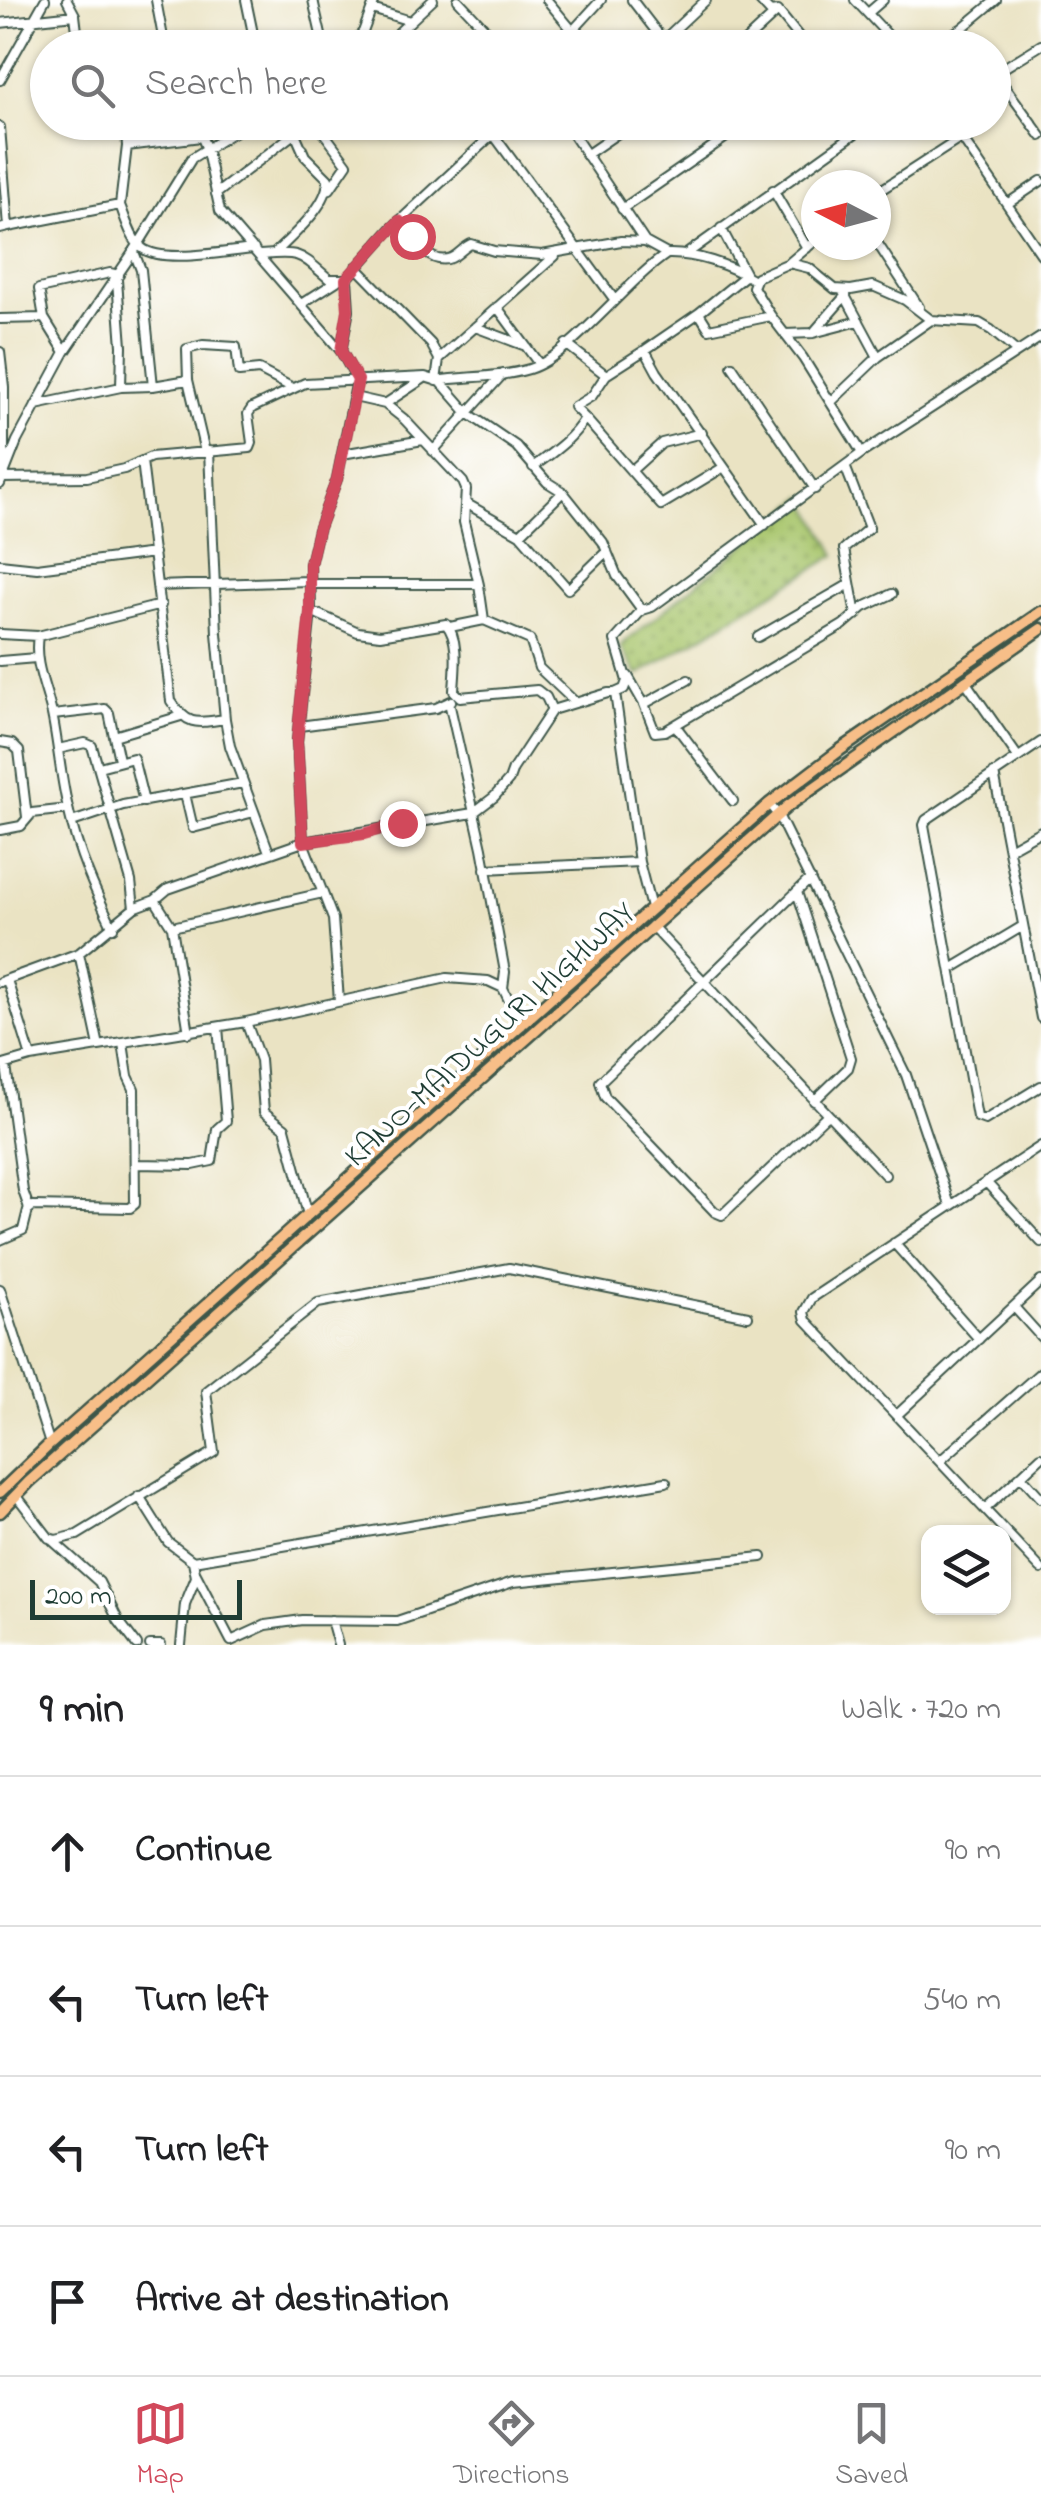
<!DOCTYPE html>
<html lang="en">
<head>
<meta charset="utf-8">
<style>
  :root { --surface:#fff; --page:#f6f6f6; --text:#202124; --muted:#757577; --line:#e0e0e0; --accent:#d1495b }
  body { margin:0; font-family:"Indie Flower",sans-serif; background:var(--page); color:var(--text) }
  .controls { position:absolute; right:30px; bottom:30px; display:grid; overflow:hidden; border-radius:20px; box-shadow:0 2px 8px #0004 }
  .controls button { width:90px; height:90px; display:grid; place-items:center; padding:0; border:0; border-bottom:2px solid var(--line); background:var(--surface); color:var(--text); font:50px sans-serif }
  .compass { position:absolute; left:801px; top:170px; width:90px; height:90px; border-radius:50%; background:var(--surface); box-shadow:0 2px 8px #0004; rotate:276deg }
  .scale { position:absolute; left:30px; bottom:25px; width:212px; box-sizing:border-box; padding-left:10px; border:5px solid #1f3d34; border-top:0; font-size:28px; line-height:35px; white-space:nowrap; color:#1f3d34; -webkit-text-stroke:8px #fff; paint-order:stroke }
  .stop { position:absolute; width:30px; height:30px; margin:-22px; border:8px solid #d1495b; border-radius:50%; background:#fff }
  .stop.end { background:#d1495b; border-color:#fff; box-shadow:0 2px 10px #0008 }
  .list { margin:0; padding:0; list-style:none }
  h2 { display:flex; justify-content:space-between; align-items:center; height:130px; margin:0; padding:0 40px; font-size:42px }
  h2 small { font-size:32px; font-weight:400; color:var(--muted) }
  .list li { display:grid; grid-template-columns:65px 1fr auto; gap:30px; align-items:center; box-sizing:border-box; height:150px; padding:0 40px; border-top:2px solid var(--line) }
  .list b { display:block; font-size:38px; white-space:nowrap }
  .list em { font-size:32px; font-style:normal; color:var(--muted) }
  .icon { flex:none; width:55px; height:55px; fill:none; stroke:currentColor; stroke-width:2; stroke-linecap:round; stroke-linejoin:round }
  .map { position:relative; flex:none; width:1041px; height:1645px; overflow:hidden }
  .search { position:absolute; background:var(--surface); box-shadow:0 2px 8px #0004; left:30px; right:30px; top:30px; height:110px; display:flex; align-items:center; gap:25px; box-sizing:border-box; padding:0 35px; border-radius:55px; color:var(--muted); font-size:38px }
  .sheet { height:730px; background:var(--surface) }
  nav { display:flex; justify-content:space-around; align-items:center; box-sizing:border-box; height:140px; border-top:2px solid var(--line); background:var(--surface); font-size:28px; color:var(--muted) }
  nav a { display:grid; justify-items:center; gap:5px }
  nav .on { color:var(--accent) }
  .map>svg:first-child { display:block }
  .grass { fill:url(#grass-dots); stroke:#648250; stroke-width:2.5 }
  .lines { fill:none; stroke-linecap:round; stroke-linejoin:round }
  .minor-casing { stroke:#3d5649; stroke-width:12 }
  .highway-casing { stroke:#3d5649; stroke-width:15 }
  .minor { stroke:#fff; stroke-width:8 }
  .highway { stroke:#f7be88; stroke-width:10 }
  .route { stroke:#d1495b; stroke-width:12 }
  .labels { text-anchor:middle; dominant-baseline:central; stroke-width:8; stroke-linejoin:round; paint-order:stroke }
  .street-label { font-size:32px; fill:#1f3d34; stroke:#fff }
</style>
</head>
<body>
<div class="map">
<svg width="1041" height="1645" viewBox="0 0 1041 1645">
  <defs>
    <pattern id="grass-dots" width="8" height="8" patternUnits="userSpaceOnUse" patternTransform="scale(2.5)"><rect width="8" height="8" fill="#a9c66d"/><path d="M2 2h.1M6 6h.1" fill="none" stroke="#89a25a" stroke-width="1.8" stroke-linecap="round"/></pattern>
  </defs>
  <rect width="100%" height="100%" fill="#fff"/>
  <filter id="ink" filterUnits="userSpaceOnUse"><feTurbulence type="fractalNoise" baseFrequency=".01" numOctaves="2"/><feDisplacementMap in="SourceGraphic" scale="20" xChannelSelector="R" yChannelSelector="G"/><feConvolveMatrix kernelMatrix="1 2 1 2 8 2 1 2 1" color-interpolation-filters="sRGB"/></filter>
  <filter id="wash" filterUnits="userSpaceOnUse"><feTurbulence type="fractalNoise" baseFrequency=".0048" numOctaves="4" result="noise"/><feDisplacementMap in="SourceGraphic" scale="40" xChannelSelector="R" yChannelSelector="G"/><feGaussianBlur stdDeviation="2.25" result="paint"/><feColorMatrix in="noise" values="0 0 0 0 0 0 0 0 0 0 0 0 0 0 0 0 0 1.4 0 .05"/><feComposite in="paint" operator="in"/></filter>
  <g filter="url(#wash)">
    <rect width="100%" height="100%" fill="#eae3c3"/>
    <path class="grass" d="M804 497 836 555 638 675 620 646Z"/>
  </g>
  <g filter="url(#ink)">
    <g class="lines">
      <g class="minor-casing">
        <path id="minor" d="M67 0 75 15
          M156 0 165 48
          M246 0 256 48
          M313 0 324 48
          M458 0 503 48
          M547 0 587 48
          M632 0 669 48
          M759 0 770 12 778 11
          M855 0 900 48
          M372 9 410 21
          M868 13 883 0
          M0 23 75 15 79 48
          M256 46 293 43 319 48
          M349 48 363 32 375 0
          M382 48 433 0
          M557 48 601 0
          M655 48 706 0
          M738 48 778 11 808 48
          M929 48 961 29 996 0
          M995 73 1041 136
          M994 74 1041 45
          M0 80 45 0
          M195 122 206 147 220 211 341 351 357 380 337 479 318 530 310 564 311 611 297 741 303 842 333 919 339 1001
          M320 122 321 129 347 164 330 189
          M565 122 645 242 667 254
          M951 122 1041 254
          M0 127 8 227 0 229
          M493 134 614 299
          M127 146 201 137
          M586 155 634 122
          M773 190 807 248
          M876 193 961 138
          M216 194 309 122
          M1007 204 1041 181
          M120 205 127 146 125 122
          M622 209 748 122
          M399 221C411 235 428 267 451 258 458 255 464 247 471 244L494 251 542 255 621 241 645 242
          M8 227 120 205C125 217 131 240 142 248 162 264 228 251 254 249
          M876 241 919 307
          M134 252 141 270 153 386 188 380 187 349 203 345 236 347 239 372 259 370 293 388
          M275 253C293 235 329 205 328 179L305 156 290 122
          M259 255C301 252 298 252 329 279H347L391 229 506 122
          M685 255 871 122
          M789 263 816 240
          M356 267 431 344 439 359 436 381C466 376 500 378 529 369 571 356 625 282 667 254 695 253 730 265 754 280
          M301 304 337 281
          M497 307 539 364
          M699 313 746 275 721 228
          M44 318 39 289 110 273 119 275
          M0 319 44 318 65 352
          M475 327 523 345
          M813 333 846 295
          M785 334 813 333 859 321
          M566 344 606 375
          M645 350 699 313 709 329 771 316
          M341 351 349 310 347 279
          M0 352 4 387V468
          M878 357 931 320
          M439 359 555 256
          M732 366 815 489
          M188 380 205 452
          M121 387 153 386
          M354 397 385 404 404 419 463 482 466 489 464 522 479 585
          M831 402 878 357 842 290
          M385 404 423 379
          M36 405 121 387 122 346 117 280
          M585 418 661 505 724 467
          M209 451 217 633 225 719 230 746 269 852
          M433 451 503 374
          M862 453 803 358 771 316 753 287 757 277 789 263 809 268 835 289 851 290 873 286 905 300 931 320 979 323 991 330 1017 352
          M342 454 423 440
          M142 461 171 701C188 727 197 723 225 719
          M845 466 869 528 844 549 856 615
          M533 467C553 452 572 440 585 418L574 407 592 396 606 375 645 350 657 372 765 525
          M631 471 662 443 702 433
          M0 478 87 477 124 469 151 457 250 448 252 443 248 414 252 408 305 383 425 377 441 382 469 414 516 446 547 482 563 492 603 542 617 576 642 610
          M0 484 17 441 65 352 138 245 192 158 250 122
          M467 504 520 534 563 492
          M520 534 568 589 607 551
          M0 564 37 568 154 553
          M309 584H476L479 585 484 620
          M157 586 308 581
          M311 611 358 632 380 635 446 624C460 640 455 671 454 691L460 697 537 690 546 697 552 710
          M450 627 484 620 530 640 539 668 574 701
          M0 634 38 636
          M758 637 850 584
          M0 661 36 658
          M628 676 644 704 688 680
          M965 681 1018 757
          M615 693 624 689 627 681 615 640 642 610 652 607 862 453 1041 337
          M449 702 482 848 505 972 503 988 521 1026
          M644 704 655 732 665 731 843 625 864 607 892 594
          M53 715 105 709 109 713 119 760
          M675 725 733 801
          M299 726 436 708 451 701
          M114 736 181 716
          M0 742 12 744 19 751 27 817
          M1041 742 926 820 924 825 977 1117 985 1120 1041 1086
          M58 749 85 743 92 746 131 881 134 908
          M99 767 133 758 144 802
          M994 773 1041 1018
          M185 794 193 828 254 812
          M769 804 778 815 906 1075 950 1205
          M72 822 123 805 243 783
          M0 830 21 826 32 813 68 809
          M1009 849 1041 831
          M485 869 639 862
          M810 879 600 1082 605 1097 715 1212 722 1215 827 1115
          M797 892 851 1058 848 1068 814 1101
          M155 900 172 927 189 1033
          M652 926 885 1175
          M172 927 323 893
          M113 928C95 891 78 853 69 812 61 781 59 750 53 719 48 691 33 665 38 636L161 605
          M79 953 99 1046
          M951 969 1023 926
          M7 980 31 1057
          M0 982 79 953 134 908 155 900 168 889 303 842 473 813 494 797 509 780 513 769 552 710 608 693H615L639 862 651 908
          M246 1022 260 1060 264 1112 285 1128 308 1215
          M0 1066 31 1057 246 1022 447 978 488 981 503 988
          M6 1066 23 1191 29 1208
          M1041 1146 812 1298 804 1312 806 1320 1041 1569
          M136 1164 193 1165 212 1161 217 1129 226 1121 218 1027
          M986 1182 1041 1242
          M0 1240 23 1230 28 1210 33 1206 130 1208 135 1204 134 1089 128 1076 123 1043
          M894 1243 979 1339
          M0 1289 50 1444
          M1014 1307 1041 1337
          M898 1414 1041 1281
          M941 1460 1041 1372
          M1021 1476 1041 1498
          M16 1495 49 1538 56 1540 77 1535 214 1452 206 1391 318 1303 509 1268 748 1316
          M139 1496 168 1542 193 1561 196 1577 185 1604 181 1645
          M986 1508 1041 1457
          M53 1541 99 1582 118 1620 137 1645
          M193 1561 666 1482
          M196 1574 231 1641 266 1625 302 1620 397 1621 513 1582 762 1557
          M331 1620 338 1645
          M150 1645H161"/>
      </g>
      <g class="highway-casing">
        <path id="highway" d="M0 1492 50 1444 769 804 840 750 1041 612
          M0 1512 29 1482 788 806 1041 629"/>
      </g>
      <use href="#minor" class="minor"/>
      <use href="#highway" class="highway"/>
    </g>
  </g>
  <g class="lines" filter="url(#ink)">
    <path class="route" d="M402 823 364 834 303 842 297 741 310 612V564L318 530 337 479 358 380 341 351 348 310 346 279 399 221 412 236"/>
  </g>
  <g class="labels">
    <g class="street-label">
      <text transform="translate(491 1036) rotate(-42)">KANO-MAIDUGURI HIGHWAY</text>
    </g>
  </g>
</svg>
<div class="controls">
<button><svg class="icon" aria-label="layers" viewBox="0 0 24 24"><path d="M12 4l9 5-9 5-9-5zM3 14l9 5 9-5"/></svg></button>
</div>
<svg class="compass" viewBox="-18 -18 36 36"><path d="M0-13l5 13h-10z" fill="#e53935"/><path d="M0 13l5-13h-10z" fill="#757577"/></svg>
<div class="scale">200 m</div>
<div class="stop" style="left:412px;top:236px"></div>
<div class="stop end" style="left:402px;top:823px"></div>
<div class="search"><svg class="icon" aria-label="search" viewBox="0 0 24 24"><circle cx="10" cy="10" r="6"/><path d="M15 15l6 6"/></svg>Search here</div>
</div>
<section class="sheet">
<h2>9 min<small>Walk · 720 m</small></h2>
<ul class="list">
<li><svg class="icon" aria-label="ahead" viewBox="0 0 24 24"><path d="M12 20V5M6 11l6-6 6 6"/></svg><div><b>Continue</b></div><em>90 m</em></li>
<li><svg class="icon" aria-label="left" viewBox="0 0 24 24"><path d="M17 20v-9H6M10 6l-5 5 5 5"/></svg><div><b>Turn left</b></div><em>540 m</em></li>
<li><svg class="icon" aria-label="left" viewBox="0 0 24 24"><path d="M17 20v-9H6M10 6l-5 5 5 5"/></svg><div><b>Turn left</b></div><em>90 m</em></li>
<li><svg class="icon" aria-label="arrive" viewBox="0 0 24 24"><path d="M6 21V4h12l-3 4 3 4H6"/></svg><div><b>Arrive at destination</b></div></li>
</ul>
</section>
<nav>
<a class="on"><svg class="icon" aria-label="map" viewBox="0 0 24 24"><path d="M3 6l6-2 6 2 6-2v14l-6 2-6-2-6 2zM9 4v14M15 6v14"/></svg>Map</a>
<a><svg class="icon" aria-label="directions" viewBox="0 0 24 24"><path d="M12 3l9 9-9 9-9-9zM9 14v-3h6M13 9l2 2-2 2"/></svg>Directions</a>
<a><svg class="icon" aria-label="saved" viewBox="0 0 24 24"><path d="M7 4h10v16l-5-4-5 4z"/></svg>Saved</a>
</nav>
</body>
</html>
